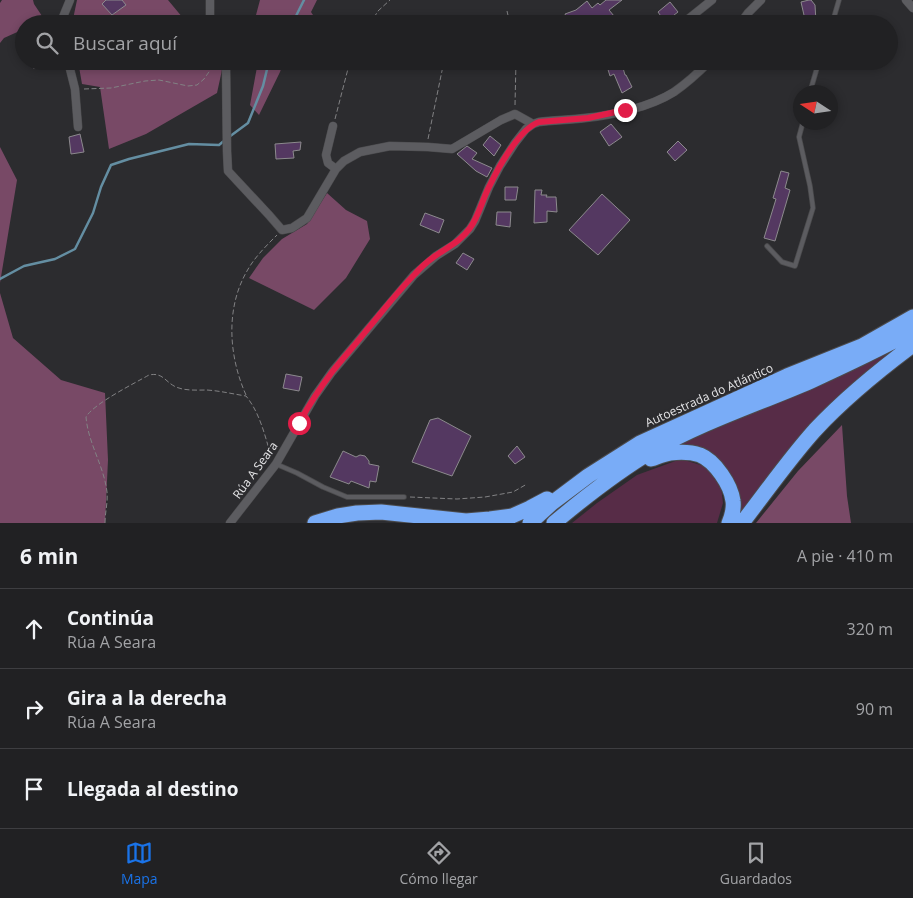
<!DOCTYPE html>
<html lang="es">
<head>
<meta charset="utf-8">
<style>
  :root { --surface:#212123; --page:#29292b; --text:#f1f3f6; --muted:#a2a3a6; --line:#3e3e41; --accent:#1a73e8 }
  body { margin:0; font-family:"Open Sans",sans-serif; background:var(--page); color:var(--text) }
  .compass { position:absolute; left:793px; top:85px; width:45px; height:45px; border-radius:50%; background:var(--surface); box-shadow:0 2px 8px #0003; rotate:282deg }
  .stop { position:absolute; width:15px; height:15px; margin:-11px; border:4px solid #e11d48; border-radius:50%; background:#fff }
  .stop.end { background:#e11d48; border-color:#fff; box-shadow:0 1px 5px #0008 }
  .list { margin:0; padding:0; list-style:none }
  h2 { display:flex; justify-content:space-between; align-items:center; height:65px; margin:0; padding:0 20px; font-size:21px }
  h2 small { font-size:16px; font-weight:400; color:var(--muted) }
  .list li { display:grid; grid-template-columns:32px 1fr auto; gap:15px; align-items:center; box-sizing:border-box; height:80px; padding:0 20px; border-top:1px solid var(--line) }
  .list b { display:block; font-size:19px; white-space:nowrap }
  .list p { margin:0; font-size:16px; white-space:nowrap; color:var(--muted) }
  .list em { font-size:16px; font-style:normal; color:var(--muted) }
  .icon { flex:none; width:28px; height:28px; fill:none; stroke:currentColor; stroke-width:2; stroke-linecap:round; stroke-linejoin:round }
  .map { position:relative; flex:none; width:913px; height:523px; overflow:hidden }
  .search { position:absolute; background:var(--surface); box-shadow:0 2px 8px #0003; left:15px; right:15px; top:15px; height:55px; display:flex; align-items:center; gap:12px; box-sizing:border-box; padding:0 18px; border-radius:28px; color:var(--muted); font-size:19px }
  .sheet { height:305px; background:var(--surface) }
  nav { display:flex; justify-content:space-around; align-items:center; box-sizing:border-box; height:70px; border-top:1px solid var(--line); background:var(--surface); font-size:14px; color:var(--muted) }
  nav a { display:grid; justify-items:center; gap:2px }
  nav .on { color:var(--accent) }
  .map>svg:first-child { display:block }
  .green { fill:#572c47 }
  .forest { fill:#784966 }
  .lines { fill:none; stroke-linecap:round; stroke-linejoin:round }
  .stream { stroke:#648ea2; stroke-width:2.5 }
  .building { fill:#543861; stroke:#8c8a8d }
  .lane-casing { stroke:#4b4b4d; stroke-width:5.5 }
  .street-casing { stroke:#4b4b4d; stroke-width:9 }
  .highway-casing { stroke:#4b4b4d; stroke-width:17 }
  .path { stroke:#828284; stroke-width:1; stroke-dasharray:5 2.5; stroke-linecap:butt }
  .lane { stroke:#5c5c60; stroke-width:4 }
  .street { stroke:#5c5c60; stroke-width:8 }
  .highway { stroke:#79acf7; stroke-width:15 }
  .route { stroke:#e11d48; stroke-width:6 }
  .labels { text-anchor:middle; dominant-baseline:central; stroke-width:4.5; stroke-linejoin:round; paint-order:stroke }
  .street-label { font-size:12px; fill:#e6e6e8; stroke:#2c2c2f }
</style>
</head>
<body>
<div class="map">
<svg width="913" height="523" viewBox="0 0 913 523">
  <rect width="100%" height="100%" fill="#2c2c2f"/>
  <path class="green" d="M904 345 737 523 728 476 671 449C748 412 829 385 904 345Z
    M681 459 707 467 721 486 723 503 717 523H572L597 503 637 475Z"/>
  <path class="forest" d="M2 0H33L34 4 44 19 34 24H24V29L4 38 0 43V3Z
    M77 0H168L188 24H72Z
    M260 0H317L311 12 319 24H260L256 15Z
    M78 61H216L222 70 217 93 146 134 109 149 100 87 82 84Z
    M262 61H284L280 72 259 115 250 105 257 67Z
    M0 147 17 180 0 283Z
    M327 193 346 210 367 221 370 239 346 278 314 310 249 278 263 258 282 239 307 224Z
    M0 293 13 338 61 380 105 393 108 460 105 523H0Z
    M842 425 847 496 851 523H756L798 471Z"/>
  <g class="lines">
    <path class="stream" d="M292 24 304 0
      M229 137 248 123 263 86 269 61
      M0 279 24 266 55 259 75 249 93 213 101 187 111 165 129 159 189 144 219 145 225 140"/>
  </g>
  <path class="building" d="M106 0H122L126 5 112 15 102 4Z
    M606 0H622L609 10 614 16 606 22 602 17 594 24H591L585 16 568 22 565 14 576 10 587 1 592 8 598 3 600 5Z
    M809 0H811L815 5 816 22 806 24 801 2Z
    M670 2 678 12 665 22 658 12Z
    M34 61H52L51 69 33 68Z
    M611 61H621L625 75H626L632 87 622 93 614 74 610 76 606 63Z
    M611 124 622 137 609 146 600 132Z
    M80 134 84 152 71 154 69 137Z
    M490 136 501 145 494 156 483 145Z
    M678 141 687 150 675 161 667 152Z
    M301 142 300 150 293 151 294 158 276 159 275 144Z
    M467 146 477 153 472 159 492 168 487 177 476 171 457 154Z
    M781 171 789 173 785 188 790 190 775 241 764 238 776 199 773 198Z
    M505 187H518L516 200H505Z
    M535 190H542L541 195H547L546 197H556L557 212 547 211V222L534 223Z
    M602 194 630 220 598 255 569 230Z
    M497 212H511L510 227 496 225Z
    M425 213 444 220 439 233 420 225Z
    M463 253 474 259 467 270 456 263Z
    M286 374 302 377 299 391 283 388Z
    M438 418 471 436 452 476 412 462 430 420Z
    M517 446 525 457 515 464 508 456Z
    M343 451 356 457 360 455 365 456 369 461V464L379 466 376 482 370 481 369 488 351 481 349 484 330 477Z"/>
  <g class="lines">
    <g class="lane-casing">
      <path id="lane" d="M832 24 839 0
        M810 92 819 61
        M767 246 782 262 795 266 813 208 810 186 799 137 803 122
        M276 464 297 473 323 487 347 497H404"/>
    </g>
    <g class="street-casing">
      <path id="street" d="M210 0V24
        M906 0 913 8
        M63 24V17L70 0
        M682 24 712 0
        M740 24 748 13 761 0
        M68 61 75 89 78 127
        M224 61 226 65 227 151 228 171 269 215 282 230 292 228 307 218 336 169 344 161 360 152 390 146 428 147 452 149 501 120 515 114 533 124
        M333 126 326 155 328 163 336 169
        M230 523 276 464 315 396 332 372 414 275 436 256 455 244 470 229 475 221 489 187 500 166 515 143 526 129 533 124 539 122C554 120 570 120 585 118 614 115 650 107 674 92 687 83 699 72 710 61"/>
    </g>
    <g class="highway-casing">
      <path id="highway" d="M651 459C657 457 664 454 670 453 679 452 691 452 700 455 715 461 731 485 733 501 734 507 732 517 729 523
        M315 523 338 516 357 513 381 512 466 521 490 519 512 516 530 508 547 499
        M530 523 552 503 588 476 640 443 787 376 862 346 913 317
        M554 523C585 497 617 472 652 451 702 422 758 404 811 381 846 365 880 349 913 331
        M742 523C766 492 789 459 815 430 845 398 878 371 913 345"/>
    </g>
    <path class="path" d="M507 11 510 24
      M370 24 378 11 390 0
      M84 89 111 88 145 81 159 80 188 86 197 85 204 79 211 69 219 68
      M515 105 516 61
      M335 119 350 61
      M428 139 444 61
      M246 395C229 357 225 309 247 271 254 258 266 246 277 235
      M410 497 457 499 485 497 513 492 527 484
      M105 523C105 512 108 503 107 492 104 466 88 443 86 417 93 404 135 383 149 375 163 372 165 382 176 387 185 391 198 390 207 390 221 391 233 394 246 396 260 413 265 436 271 456"/>
    <use href="#lane" class="lane"/>
    <use href="#street" class="street"/>
    <use href="#highway" class="highway"/>
  </g>
  <g class="lines">
    <path class="route" d="M299 423C309 405 320 388 332 372 343 358 355 345 366 331 382 312 398 291 415 274 421 267 428 261 435 256 448 247 461 241 470 228 479 216 482 200 489 187 498 168 519 129 539 122L588 118 625 110"/>
  </g>
  <g class="labels">
    <g class="street-label">
      <text transform="translate(709 395) rotate(-24)">Autoestrada do Atlántico</text>
      <text transform="translate(255 470) rotate(-54)">Rúa A Seara</text>
    </g>
  </g>
</svg>
<svg class="compass" viewBox="-18 -18 36 36"><path d="M0-13l5 13h-10z" fill="#e53935"/><path d="M0 13l5-13h-10z" fill="#a2a3a6"/></svg>
<div class="stop" style="left:299px;top:423px"></div>
<div class="stop end" style="left:625px;top:110px"></div>
<div class="search"><svg class="icon" aria-label="search" viewBox="0 0 24 24"><circle cx="10" cy="10" r="6"/><path d="M15 15l6 6"/></svg>Buscar aquí</div>
</div>
<section class="sheet">
<h2>6 min<small>A pie · 410 m</small></h2>
<ul class="list">
<li><svg class="icon" aria-label="ahead" viewBox="0 0 24 24"><path d="M12 20V5M6 11l6-6 6 6"/></svg><div><b>Continúa</b><p>Rúa A Seara</p></div><em>320 m</em></li>
<li><svg class="icon" aria-label="right" viewBox="0 0 24 24"><path d="M7 20v-9h11M14 6l5 5-5 5"/></svg><div><b>Gira a la derecha</b><p>Rúa A Seara</p></div><em>90 m</em></li>
<li><svg class="icon" aria-label="arrive" viewBox="0 0 24 24"><path d="M6 21V4h12l-3 4 3 4H6"/></svg><div><b>Llegada al destino</b></div></li>
</ul>
</section>
<nav>
<a class="on"><svg class="icon" aria-label="map" viewBox="0 0 24 24"><path d="M3 6l6-2 6 2 6-2v14l-6 2-6-2-6 2zM9 4v14M15 6v14"/></svg>Mapa</a>
<a><svg class="icon" aria-label="directions" viewBox="0 0 24 24"><path d="M12 3l9 9-9 9-9-9zM9 14v-3h6M13 9l2 2-2 2"/></svg>Cómo llegar</a>
<a><svg class="icon" aria-label="saved" viewBox="0 0 24 24"><path d="M7 4h10v16l-5-4-5 4z"/></svg>Guardados</a>
</nav>
</body>
</html>
